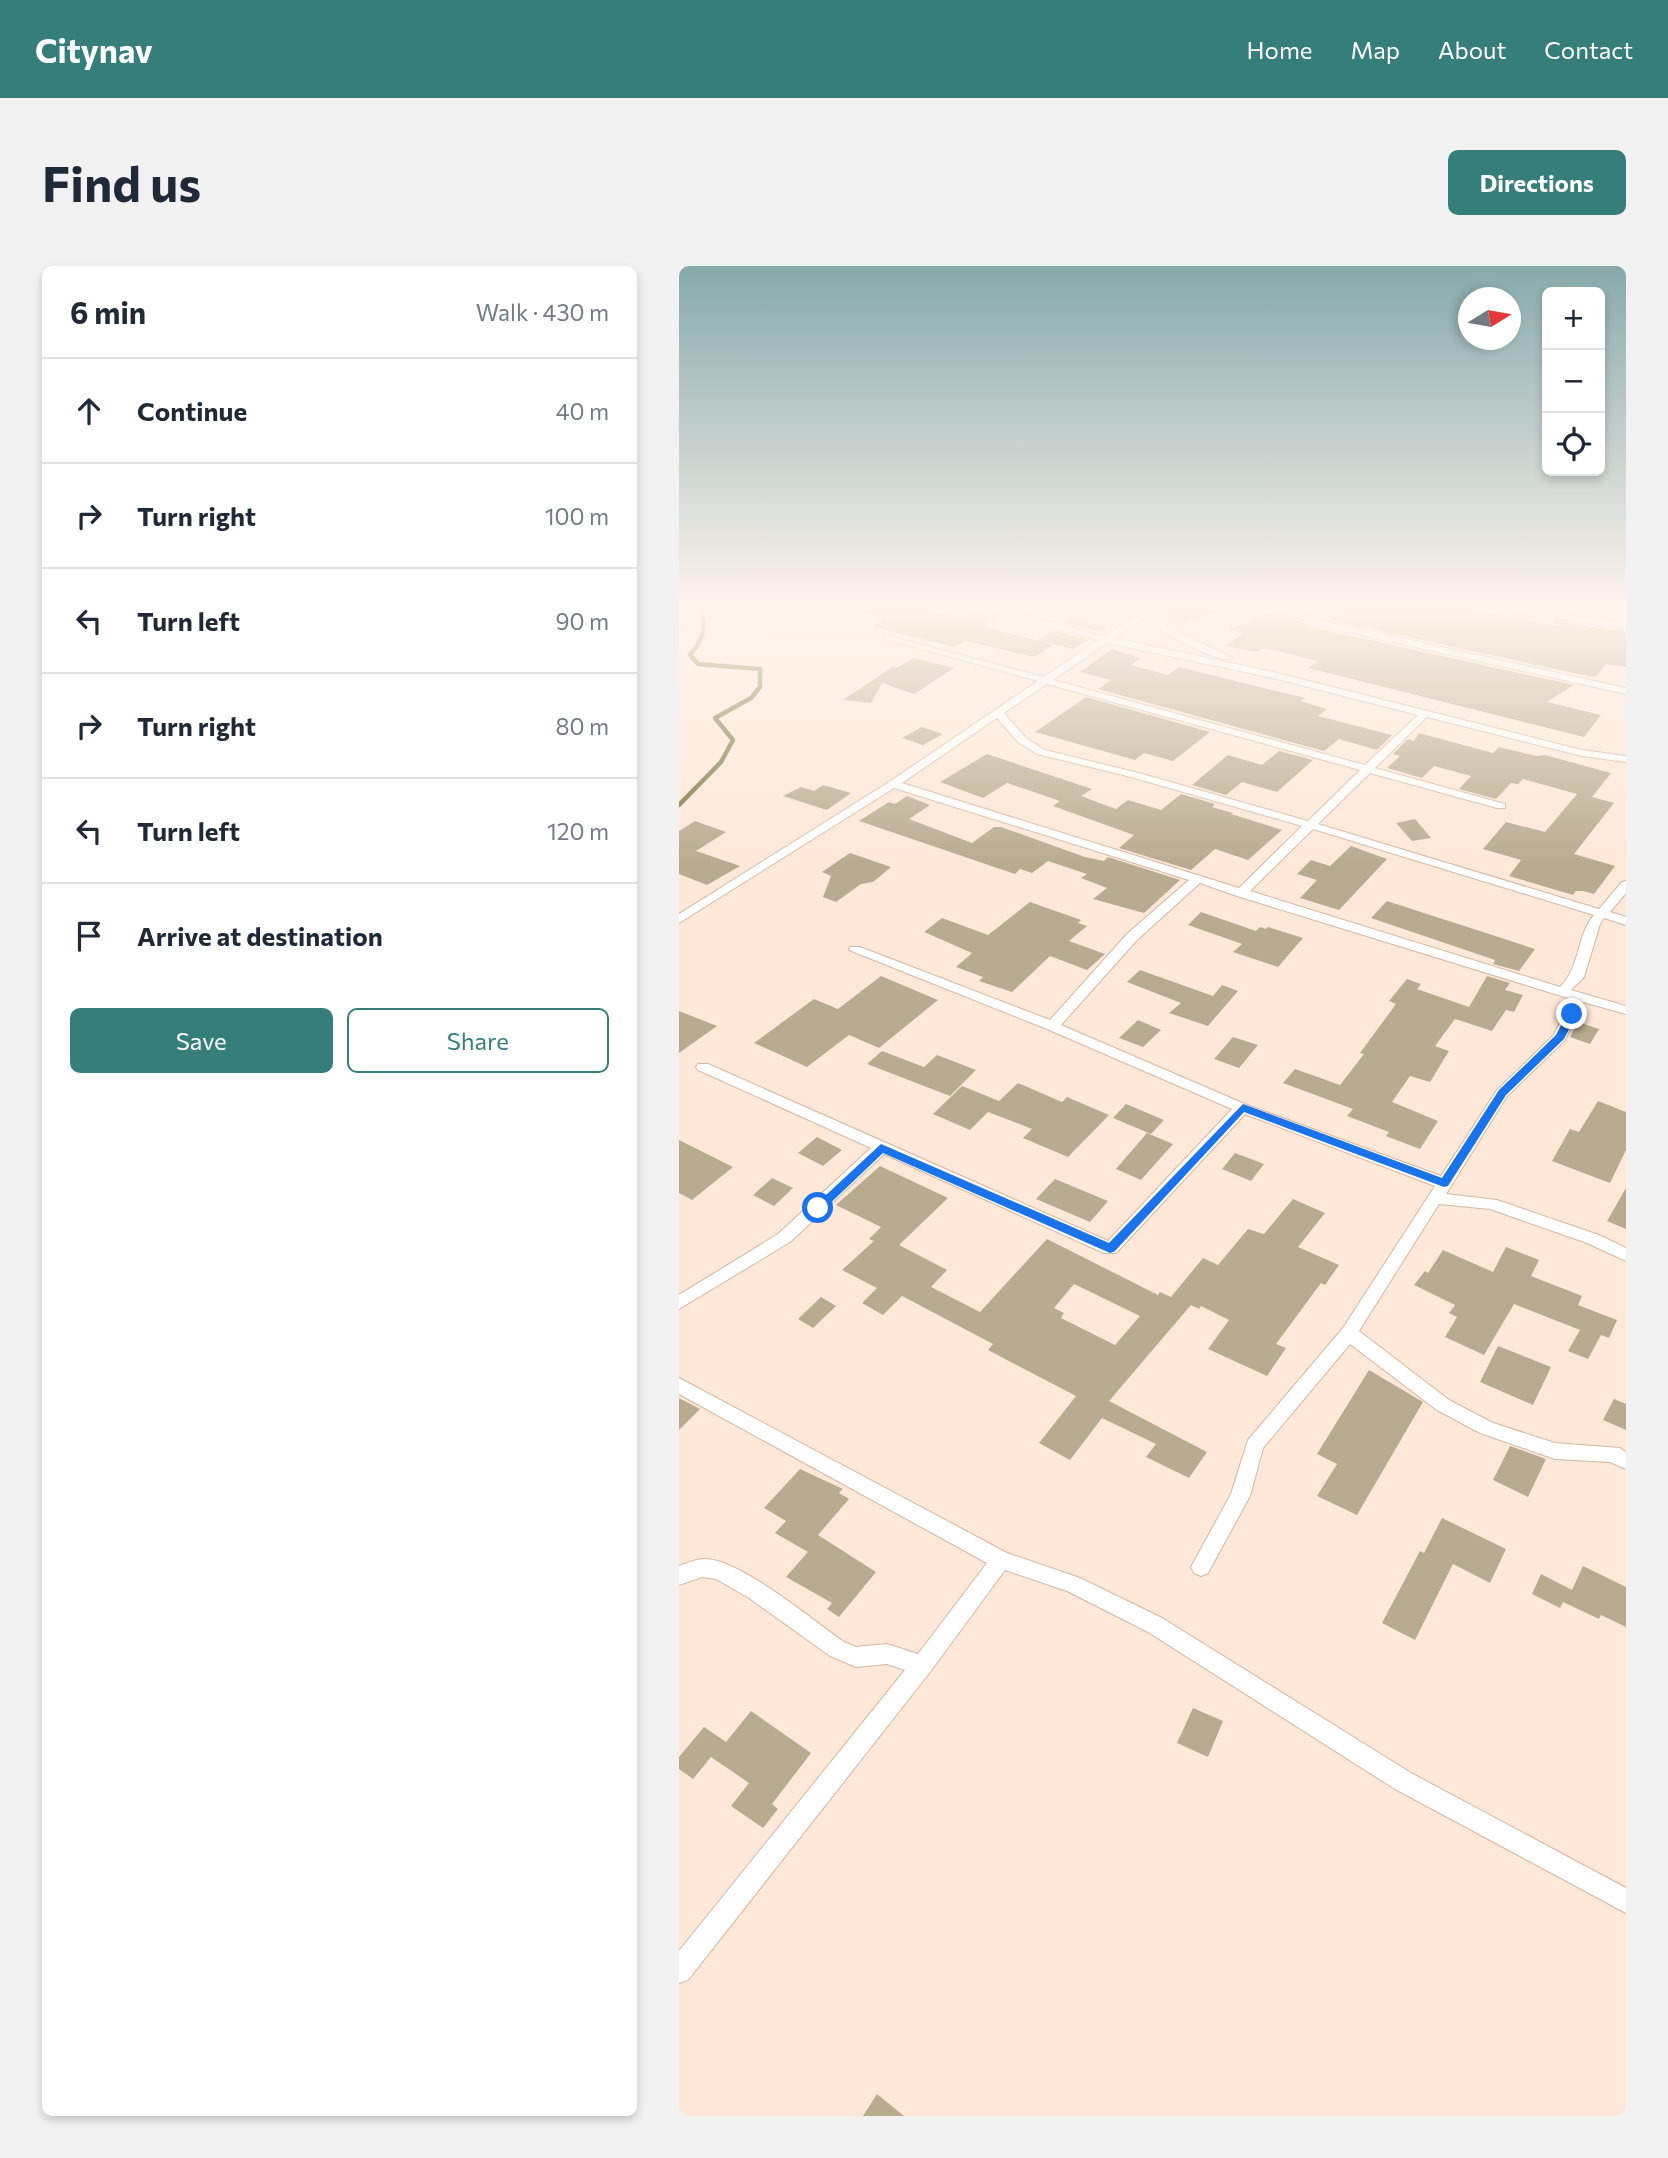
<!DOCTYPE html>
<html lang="en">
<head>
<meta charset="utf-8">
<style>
  :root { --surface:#fff; --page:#f2f2f3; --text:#1f2937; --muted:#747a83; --line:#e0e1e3; --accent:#367e7a }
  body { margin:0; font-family:Commissioner,sans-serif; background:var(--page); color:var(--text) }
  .controls { position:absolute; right:21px; top:21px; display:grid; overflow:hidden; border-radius:10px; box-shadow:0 4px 10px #0003 }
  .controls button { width:63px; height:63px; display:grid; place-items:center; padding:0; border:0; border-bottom:2px solid var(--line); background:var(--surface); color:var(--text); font:35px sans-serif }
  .compass { position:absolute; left:779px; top:21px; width:63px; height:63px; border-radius:50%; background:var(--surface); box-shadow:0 4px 10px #0003; rotate:79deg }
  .stop { position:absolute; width:21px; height:21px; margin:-16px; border:5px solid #1a73e8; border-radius:50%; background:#fff }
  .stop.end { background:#1a73e8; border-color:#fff; box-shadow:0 2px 7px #0008 }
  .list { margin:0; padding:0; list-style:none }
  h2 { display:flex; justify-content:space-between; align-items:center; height:91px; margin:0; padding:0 28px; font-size:30px }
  h2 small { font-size:23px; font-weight:400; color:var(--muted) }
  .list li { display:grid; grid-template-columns:46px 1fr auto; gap:21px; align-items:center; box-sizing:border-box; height:105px; padding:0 28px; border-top:2px solid var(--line) }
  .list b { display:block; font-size:26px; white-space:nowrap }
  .list em { font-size:23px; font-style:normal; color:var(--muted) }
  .actions { display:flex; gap:14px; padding:21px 28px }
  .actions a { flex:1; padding:16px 0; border:2px solid var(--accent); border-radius:10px; text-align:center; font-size:24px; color:var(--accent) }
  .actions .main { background:var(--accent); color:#fff }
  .icon { flex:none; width:38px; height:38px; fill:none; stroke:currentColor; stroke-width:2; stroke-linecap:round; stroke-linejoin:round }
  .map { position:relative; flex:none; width:947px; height:1850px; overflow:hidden; border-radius:10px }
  header { display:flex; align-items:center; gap:42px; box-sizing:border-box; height:98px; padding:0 35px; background:var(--accent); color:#fff }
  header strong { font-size:33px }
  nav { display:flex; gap:38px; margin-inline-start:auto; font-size:24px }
  .intro { display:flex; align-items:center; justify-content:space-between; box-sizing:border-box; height:168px; padding:0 42px }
  h1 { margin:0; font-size:49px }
  .button { padding:18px 32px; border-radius:10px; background:var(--accent); color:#fff; font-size:24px; font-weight:700 }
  main { display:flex; gap:42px; padding:0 42px }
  aside { flex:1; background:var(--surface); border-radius:10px; box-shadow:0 4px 10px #0003 }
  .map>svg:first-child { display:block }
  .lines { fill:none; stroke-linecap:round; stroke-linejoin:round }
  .stream { stroke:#76763f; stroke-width:4.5 }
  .building { fill:#b9ab90; fill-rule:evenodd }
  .street-casing { stroke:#d2b7a4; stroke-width:2 }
  .street { fill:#fff; fill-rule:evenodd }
  .route { fill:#1a73e8 }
</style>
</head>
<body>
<header>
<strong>Citynav</strong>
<nav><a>Home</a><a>Map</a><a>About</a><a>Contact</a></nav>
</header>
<div class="intro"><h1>Find us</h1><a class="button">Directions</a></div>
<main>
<aside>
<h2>6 min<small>Walk · 430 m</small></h2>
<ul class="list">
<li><svg class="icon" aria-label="ahead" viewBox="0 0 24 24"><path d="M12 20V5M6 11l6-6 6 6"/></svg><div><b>Continue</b></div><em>40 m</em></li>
<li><svg class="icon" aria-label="right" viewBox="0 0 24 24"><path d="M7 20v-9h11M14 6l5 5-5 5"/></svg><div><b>Turn right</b></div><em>100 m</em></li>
<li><svg class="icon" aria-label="left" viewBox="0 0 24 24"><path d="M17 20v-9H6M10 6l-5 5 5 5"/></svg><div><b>Turn left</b></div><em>90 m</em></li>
<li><svg class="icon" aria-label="right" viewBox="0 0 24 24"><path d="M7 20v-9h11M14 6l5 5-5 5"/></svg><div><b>Turn right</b></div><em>80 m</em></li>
<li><svg class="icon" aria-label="left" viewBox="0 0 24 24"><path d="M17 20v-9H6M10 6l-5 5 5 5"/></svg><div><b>Turn left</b></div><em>120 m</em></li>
<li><svg class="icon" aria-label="arrive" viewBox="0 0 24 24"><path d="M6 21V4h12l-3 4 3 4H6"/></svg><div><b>Arrive at destination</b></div></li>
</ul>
<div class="actions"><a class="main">Save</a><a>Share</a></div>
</aside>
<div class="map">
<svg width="947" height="1850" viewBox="0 0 947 1850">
  <rect width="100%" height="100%" fill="#ffe8d8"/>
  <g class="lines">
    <path class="stream" d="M0 539 42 496 54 474 36 452 72 432 81 421V403L19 398 11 389C25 372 28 361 20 340"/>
  </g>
  <path class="building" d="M181 340H235L278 352 292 344 320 351 305 361 375 379 355 391 286 375 276 381 194 361 205 352 180 345Z
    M474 340H538L539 347 496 357Z
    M670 340H778L844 355 876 359 875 355 947 366V401L928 398 916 411 903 409 652 354Z
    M589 347 615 353 636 362 895 419 868 436 922 449 905 471 629 402 639 395 586 382 577 386 546 380 564 367 550 364Z
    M395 353 428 361 421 366 387 357Z
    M375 365 409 374 394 383 359 374Z
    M433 383 462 392 452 399 489 409 500 401 626 432 621 435 648 443 639 450 713 469 698 484 660 473 645 485 419 423 432 414 401 406Z
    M235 392 275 402 235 428 203 417 192 437 164 434 215 400 219 401Z
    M407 431 531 466 494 495 465 487 456 494 356 466Z
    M243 461 264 468 244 479 223 472Z
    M740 467 814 487 820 481 857 490 866 489 932 507 913 531 935 537 895 588 936 600 915 628 904 625H897L894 629 830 610 842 594 804 583 827 556 866 566 898 528 844 513 839 518 832 517 817 533 780 523 792 510 755 500 743 512 708 502 721 490 714 488 729 473 735 475Z
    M600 485 634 494 598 526 563 516 547 529 513 519 549 489 583 499Z
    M308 488 413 523 402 530 437 543 449 534 482 544 502 528 536 538 533 541 554 547 552 548 603 564 569 594 536 583 512 604 440 582 455 569 374 540 381 535 328 517 304 532 261 516Z
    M144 519 172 527 148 544 104 530 122 521 135 525Z
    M228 530 251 539 230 553 293 577 315 561H322L406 591 425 595 429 591 501 614 465 647 414 633 428 622 402 612 408 608 369 595 353 607 341 603 336 608 180 555 210 536 216 538Z
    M736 553 752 572 733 575 717 557Z
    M16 555 47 566 17 585 61 600 28 619 0 608V565Z
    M672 580 708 593 660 644 621 632 638 614 618 608 632 594 651 600Z
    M171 587 212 601 194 616 182 618 157 636 144 631 152 610 143 606Z
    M708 635 856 683 840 705 814 698 816 694 692 652Z
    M351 636 402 654 399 657 408 660 390 675 426 688 408 704 371 690 333 726 300 715 304 711 277 701 293 687 245 666 263 652 309 669Z
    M522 646 577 665 581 661 587 663 589 661 624 672 599 701 554 686 563 678 509 659Z
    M461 704 534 730 543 719 559 725 529 760 490 747 502 737 448 716Z
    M202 710 259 734 200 782 170 769 128 801 75 777 135 733 159 743Z
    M808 710 831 717 826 724 844 729 835 746 827 744 813 765 776 753 756 780 770 785 751 816 731 810 713 836 759 855 741 883 707 870 710 866 668 850 674 843 604 817 616 803 661 819 685 788 681 787 717 738 710 735 728 713 742 718 738 723 790 741Z
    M0 745 38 760 0 787Z
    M459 754 482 764 464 781 440 772Z
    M899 756 920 763 911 778 891 771Z
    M554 771 579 779 560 802 535 793Z
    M203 785 245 801 258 789 297 804 271 830 188 798Z
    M339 817 383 836 388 831 430 849 389 891 344 872 353 863 309 846 291 864 254 848 283 820 320 835Z
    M919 835 947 846V884L931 917 873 895 891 863 900 866Z
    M447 838 485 854 472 868 434 852Z
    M468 867 494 878 462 914 437 903Z
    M138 871 163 884 144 900 119 887Z
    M0 874 54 901 13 934 0 927Z
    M556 887 585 898 572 915 543 903Z
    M201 900 269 932 220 979 268 1004 252 1021 301 1046 368 973 479 1029 481 1026 492 1031 524 992 539 999 569 963 585 968 614 933 646 947 619 981 660 999 646 1019 642 1017 597 1078 607 1082 588 1110 529 1083 550 1054 522 1040 520 1043 512 1039 430 1135 528 1186 510 1212 467 1191 477 1178 423 1152 391 1194 360 1177 397 1130 309 1084 314 1078 223 1030 204 1049 183 1037 198 1022 163 1004 195 975 190 973 202 961 157 939ZM395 1018 461 1050 436 1079 382 1052 385 1047 375 1042Z
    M93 912 114 922 95 940 74 929Z
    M376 913 429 935 411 956 357 933Z
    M947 922V963L928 955Z
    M827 981 860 994 852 1010 903 1030 899 1039 938 1054 930 1072 922 1069 909 1093 889 1085 901 1064 835 1038 805 1089 766 1071 778 1051 770 1047 776 1039 735 1019 746 1005 749 1007 764 984 814 1006Z
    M142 1031 157 1040 134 1062 119 1053Z
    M819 1080 872 1101 854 1139 801 1116Z
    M690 1104 744 1136 678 1249 638 1230 658 1198 638 1188Z
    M0 1132 21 1143 0 1164Z
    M935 1133 947 1138V1164L924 1154Z
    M831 1180 867 1193 849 1231 814 1214Z
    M121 1203 164 1223 160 1227 170 1233 139 1269 197 1306 160 1351 148 1343 153 1337 107 1311 129 1286 96 1267 107 1255 85 1242Z
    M763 1252 827 1283 811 1317 774 1298 736 1374 703 1357 741 1285 745 1287Z
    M904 1300 947 1321V1361L922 1349 920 1353 884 1336 881 1342 853 1328 862 1308 893 1324Z
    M514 1442 544 1455 529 1491 498 1477Z
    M72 1445 132 1487 93 1538 99 1543 84 1562 52 1540 70 1517 32 1491 14 1513 0 1503V1491L25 1461 47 1476Z
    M198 1828 225 1850H184Z"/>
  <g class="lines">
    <g class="street-casing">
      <path id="street" d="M294 340H310L425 370 458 348 450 340H460L491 362 554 392C541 400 478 363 464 353L435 372 594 406 903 484 947 490V496L903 490 748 451 696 502 826 538V542H818L691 507 639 558 920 643 943 616 947 615V627L931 646 947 651V659L925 652 921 658 905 711 892 724 947 740V748L904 736 886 774 828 830 767 928 818 934 920 969 947 982V995L908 977 811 943 760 938 680 1065 770 1134 814 1157 876 1177 941 1182 947 1186V1203L931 1196 876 1193 801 1167 758 1144 671 1078 584 1182 571 1230 529 1307 522 1310 515 1307 512 1301 552 1228 569 1174 664 1062 756 920 566 848 437 987H425L205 888 111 976 0 1043V1029L99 968 192 882 19 804 17 801 19 798H29L429 975 553 843 368 763 170 684 171 681H181L371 754 448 668 510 614 215 522 0 657V648L210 516 359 415 206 373V369L365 411 419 374ZM428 377 594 412 739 449 686 499 374 414ZM368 418 681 504 629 555 460 507 366 484 347 472 325 447ZM318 452 339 476 358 488 452 511 623 560 560 622 223 517ZM634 563 915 649C897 670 902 700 881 721L571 625ZM521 617 558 630 892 733 875 769 818 824 762 910 568 839 382 759 458 674Z
        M592 340H605L640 354 947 422V428L637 359Z
        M794 340H821L947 357V363Z
        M0 1112 328 1287 401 1312 483 1352 732 1507 947 1622V1647L716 1523 469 1366 388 1325 326 1304 251 1406 9 1714 0 1717V1685L226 1404 208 1398 177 1401 151 1390 70 1332 37 1313 23 1311 0 1319V1300C8 1297 17 1293 26 1293 61 1293 135 1355 165 1376L177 1381 208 1378 239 1388 308 1297 0 1128Z"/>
    </g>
    <use href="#street" class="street"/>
  </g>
  <linearGradient id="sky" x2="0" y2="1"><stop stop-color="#88aaac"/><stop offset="0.57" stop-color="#fff5ed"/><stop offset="1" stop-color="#fff5ed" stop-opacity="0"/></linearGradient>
  <rect width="947" height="599" fill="url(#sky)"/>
  <path class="route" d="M893 745 898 748 885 773 827 829 769 920 765 921 565 846 436 985 431 987 204 887 143 945H135L133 942 202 878 430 977 564 838 763 912 820 824 877 769 888 748Z"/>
</svg>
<div class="controls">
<button>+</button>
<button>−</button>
<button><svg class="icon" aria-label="locate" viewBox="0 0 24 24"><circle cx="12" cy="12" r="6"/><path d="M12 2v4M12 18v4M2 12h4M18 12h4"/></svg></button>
</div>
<svg class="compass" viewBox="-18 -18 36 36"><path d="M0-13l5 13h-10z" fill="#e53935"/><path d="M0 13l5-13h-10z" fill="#747a83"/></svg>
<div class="stop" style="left:139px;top:942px"></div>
<div class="stop end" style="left:893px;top:748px"></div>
</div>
</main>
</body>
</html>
